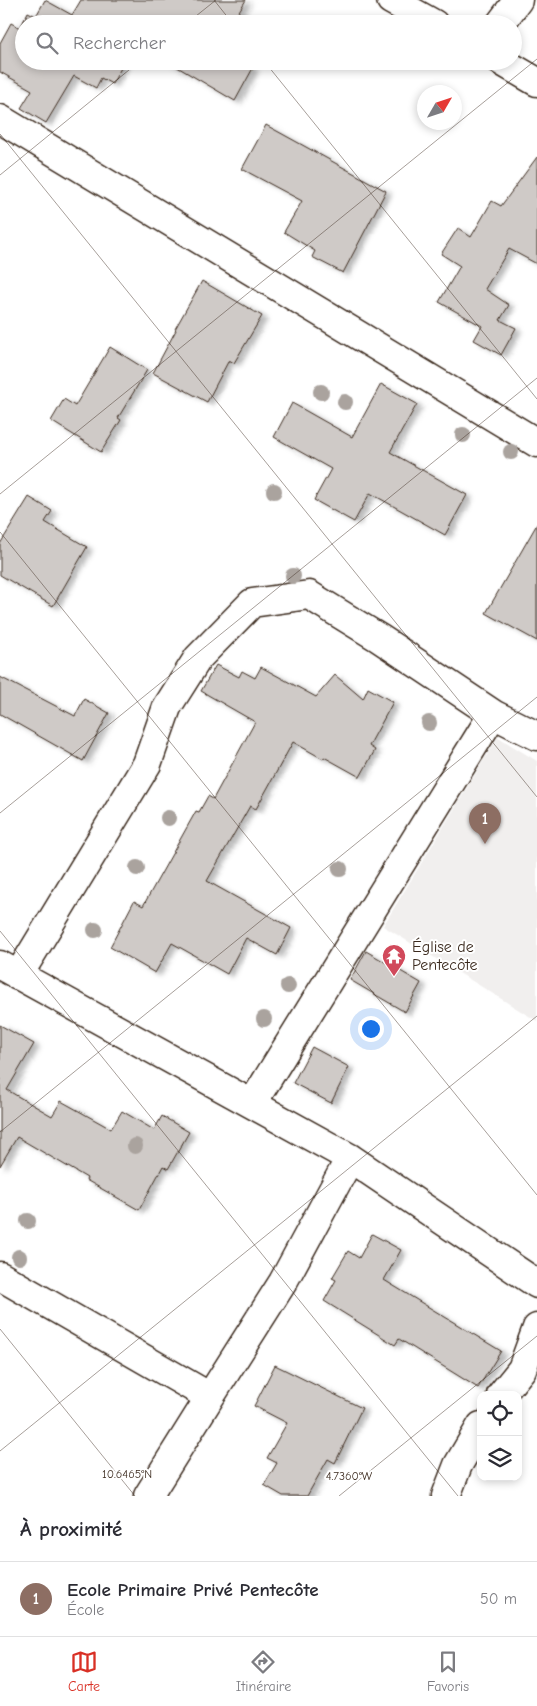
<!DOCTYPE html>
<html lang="fr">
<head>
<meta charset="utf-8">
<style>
  :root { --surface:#fff; --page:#f7f7f7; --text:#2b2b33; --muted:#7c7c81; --line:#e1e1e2; --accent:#d93025 }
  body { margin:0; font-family:"Comic Neue",sans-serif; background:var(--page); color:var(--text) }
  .controls { position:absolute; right:15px; bottom:15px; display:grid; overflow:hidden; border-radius:10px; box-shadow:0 2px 8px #0003 }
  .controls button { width:45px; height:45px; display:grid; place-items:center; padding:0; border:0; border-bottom:1px solid var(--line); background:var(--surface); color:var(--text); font:25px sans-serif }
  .compass { position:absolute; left:417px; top:85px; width:45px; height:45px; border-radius:50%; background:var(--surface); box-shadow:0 2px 8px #0003; rotate:51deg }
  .you { position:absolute; left:370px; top:1028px; width:18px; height:18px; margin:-12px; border:4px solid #fff; border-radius:50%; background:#1a73e8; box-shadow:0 0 0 8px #1a73e833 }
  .badge { display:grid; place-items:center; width:32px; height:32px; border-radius:50%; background:var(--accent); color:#fff; font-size:16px; font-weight:700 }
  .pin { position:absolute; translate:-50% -41px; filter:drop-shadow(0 1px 2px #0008) }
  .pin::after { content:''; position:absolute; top:26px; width:18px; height:15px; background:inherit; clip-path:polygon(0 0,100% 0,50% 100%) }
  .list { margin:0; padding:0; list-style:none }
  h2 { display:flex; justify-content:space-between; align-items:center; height:65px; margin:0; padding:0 20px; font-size:21px }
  h2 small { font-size:16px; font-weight:400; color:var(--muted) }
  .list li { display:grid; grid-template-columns:32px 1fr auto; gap:15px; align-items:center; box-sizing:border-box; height:75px; padding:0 20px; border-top:1px solid var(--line) }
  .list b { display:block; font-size:19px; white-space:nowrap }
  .list p { margin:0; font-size:16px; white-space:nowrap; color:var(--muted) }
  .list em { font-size:16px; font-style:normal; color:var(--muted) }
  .icon { flex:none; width:28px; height:28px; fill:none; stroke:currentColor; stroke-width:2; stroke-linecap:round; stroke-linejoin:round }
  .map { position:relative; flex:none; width:537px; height:1496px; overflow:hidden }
  .search { position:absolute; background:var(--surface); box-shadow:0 2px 8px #0003; left:15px; right:15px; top:15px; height:55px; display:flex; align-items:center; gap:12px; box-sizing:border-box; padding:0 18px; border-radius:28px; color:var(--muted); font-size:19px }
  .sheet { height:140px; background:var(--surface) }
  nav { display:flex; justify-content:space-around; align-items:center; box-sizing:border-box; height:70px; border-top:1px solid var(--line); background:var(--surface); font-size:14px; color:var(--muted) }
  nav a { display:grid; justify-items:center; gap:2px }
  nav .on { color:var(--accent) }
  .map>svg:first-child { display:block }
  .built { fill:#f1efee }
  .building { fill:#cfcac7; stroke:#3b2a1e; filter:url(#shadow) }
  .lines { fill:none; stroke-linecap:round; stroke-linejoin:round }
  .street-casing { stroke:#3b2a1e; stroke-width:31 }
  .street { stroke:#fff; stroke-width:28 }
  .tree { fill:#aaa39e }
  .ticks { fill:none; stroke:#3b2a1e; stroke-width:1; stroke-opacity:0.45 }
  .labels { text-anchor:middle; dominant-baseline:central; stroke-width:4; stroke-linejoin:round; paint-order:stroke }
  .poi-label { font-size:16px; fill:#3b2a1e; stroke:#fff; text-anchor:start }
  .ticks-label { font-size:12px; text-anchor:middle; fill:#3b2a1e; stroke:#fff; stroke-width:4; stroke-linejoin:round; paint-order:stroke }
</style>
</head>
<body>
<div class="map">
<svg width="537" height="1496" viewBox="0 0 537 1496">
  <defs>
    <filter id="shadow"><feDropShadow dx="5.5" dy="3" stdDeviation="2.5" flood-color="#0004"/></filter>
  </defs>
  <rect width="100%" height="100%" fill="#fff"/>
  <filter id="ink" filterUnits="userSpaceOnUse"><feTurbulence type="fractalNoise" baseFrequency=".02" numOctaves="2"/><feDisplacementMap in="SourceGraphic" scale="10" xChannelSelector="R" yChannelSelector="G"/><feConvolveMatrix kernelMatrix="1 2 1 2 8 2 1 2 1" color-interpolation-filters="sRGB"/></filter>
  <g filter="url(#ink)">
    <path class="built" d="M498 737 537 761V1021L383 926Z"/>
    <path class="building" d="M45 0 72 15 81 0H246L231 24H24V61H125L112 84 101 78 96 88 74 76 46 123 21 108 32 90 0 72V43L11 23 20 28 28 12 36 16Z
      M167 61H240L253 68 235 101Z
      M266 125 386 191 343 273 312 257 315 251 284 232 302 201 242 169Z
      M537 157V264L509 249 485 289 509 305 500 320 516 328 501 355 474 340 482 326 439 302 460 266 441 254 458 228 471 237 492 201 501 206Z
      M202 281 262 316 234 363 229 360 207 402 153 373 176 330 175 329Z
      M110 347 147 370 118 418 121 420 101 452 51 421 64 399 75 406Z
      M381 384 417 404 390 452 467 495 445 535 370 493 354 522 314 500 331 469 274 437 292 403 352 437Z
      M29 497 52 511 45 522 87 547 53 606 0 575V544Z
      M537 524V641L486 613Z
      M216 665 239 677 242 671 255 678 261 667 316 697 335 675 363 699 368 688 393 702 369 746 375 750 360 777 324 757 323 759 293 742 256 809 250 806 207 881 291 928 277 955 246 938 227 974 172 943 155 973 110 947 134 901 143 906 196 811 199 812 208 796 213 799 255 722 201 691Z
      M0 677 75 716 84 699 109 713 83 761 0 714Z
      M366 951 421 983 405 1012 350 980Z
      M0 1025 34 1044 7 1090 52 1116 61 1101 111 1129 122 1111 154 1130 162 1116 189 1132 168 1169 163 1166 139 1210 86 1180 87 1178 17 1137 0 1166Z
      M312 1047 349 1067 331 1103 293 1083Z
      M372 1234 401 1250 384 1280 501 1351 478 1388 399 1339 395 1345 324 1301 336 1280 332 1278 348 1251 359 1258Z
      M275 1365 362 1408 335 1463 328 1459 307 1496H283L264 1485 277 1463 267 1458 287 1423 254 1406Z"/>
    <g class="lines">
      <g class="street-casing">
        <path id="street" d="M391 0 434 24
          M500 24 518 0
          M501 61 537 82
          M0 119 537 443
          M0 965 350 1158 537 1284
          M18 976 147 764 167 707 198 658 252 603 309 595 379 638 493 714
          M252 1104 493 714 537 736
          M0 1276 210 1397 283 1282 350 1158
          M501 1395 522 1369 537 1328
          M148 1496 210 1397
          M446 1496 458 1465 481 1426"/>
      </g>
      <use href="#street" class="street"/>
    </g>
    <g class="tree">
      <circle cx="321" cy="392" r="8"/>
      <circle cx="345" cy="402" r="8"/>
      <circle cx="463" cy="435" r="8"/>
      <circle cx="511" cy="452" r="8"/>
      <circle cx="274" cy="491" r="8"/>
      <circle cx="293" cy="576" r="8"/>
      <circle cx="429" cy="723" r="8"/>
      <circle cx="168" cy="818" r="8"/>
      <circle cx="137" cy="868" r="8"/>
      <circle cx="340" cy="869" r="8"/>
      <circle cx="95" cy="930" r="8"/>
      <circle cx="288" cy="986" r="8"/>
      <circle cx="264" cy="1019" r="8"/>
      <circle cx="135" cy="1146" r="8"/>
      <circle cx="28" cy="1221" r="8"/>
      <circle cx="19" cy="1257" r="8"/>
    </g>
  </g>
  <path class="ticks" d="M214 0 233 24M186 24 216 0M264 61 537 399M0 134 537 797M0 175 140 61M0 494 537 59M0 532 537 1195M0 813 537 378M0 931 458 1496M0 1132 537 697M0 1329 135 1496M0 1451 537 1016M339 1496 537 1336"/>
  <defs>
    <g id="temple-pin" transform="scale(1.25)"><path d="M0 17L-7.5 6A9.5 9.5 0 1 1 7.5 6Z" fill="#d1495b" stroke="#fff"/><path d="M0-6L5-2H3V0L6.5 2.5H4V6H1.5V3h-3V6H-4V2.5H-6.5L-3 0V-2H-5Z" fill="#fff"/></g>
  </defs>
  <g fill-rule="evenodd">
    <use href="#temple-pin" x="394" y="956"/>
  </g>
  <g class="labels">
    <g class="poi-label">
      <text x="412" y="947">Église de<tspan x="412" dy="18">Pentecôte</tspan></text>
    </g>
  </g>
  <g class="ticks-label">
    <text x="127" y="1478">10.6465°N</text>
    <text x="349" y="1480">4.7360°W</text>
  </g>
</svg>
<div class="controls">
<button><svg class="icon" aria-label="locate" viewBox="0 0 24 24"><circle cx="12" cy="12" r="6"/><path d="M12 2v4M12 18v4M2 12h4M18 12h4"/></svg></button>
<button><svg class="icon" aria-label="layers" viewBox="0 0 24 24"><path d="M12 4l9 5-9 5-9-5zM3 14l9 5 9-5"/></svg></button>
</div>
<svg class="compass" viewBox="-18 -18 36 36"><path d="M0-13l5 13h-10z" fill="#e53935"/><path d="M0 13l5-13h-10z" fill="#7c7c81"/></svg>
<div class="you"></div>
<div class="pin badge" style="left:485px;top:844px;background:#8d6e63">1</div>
<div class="search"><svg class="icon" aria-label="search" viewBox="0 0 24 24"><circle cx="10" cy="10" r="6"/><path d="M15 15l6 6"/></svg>Rechercher</div>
</div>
<section class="sheet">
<h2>À proximité<small></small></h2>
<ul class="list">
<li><span class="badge" style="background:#8d6e63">1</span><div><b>Ecole Primaire Privé Pentecôte</b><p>École</p></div><em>50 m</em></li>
</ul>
</section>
<nav>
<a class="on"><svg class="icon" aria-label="map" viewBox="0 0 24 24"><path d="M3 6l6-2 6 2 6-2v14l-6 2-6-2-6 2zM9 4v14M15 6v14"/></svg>Carte</a>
<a><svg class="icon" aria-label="directions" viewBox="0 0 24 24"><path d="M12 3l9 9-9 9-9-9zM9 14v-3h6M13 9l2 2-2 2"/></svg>Itinéraire</a>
<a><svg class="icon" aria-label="saved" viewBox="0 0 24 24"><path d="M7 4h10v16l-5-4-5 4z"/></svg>Favoris</a>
</nav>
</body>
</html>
